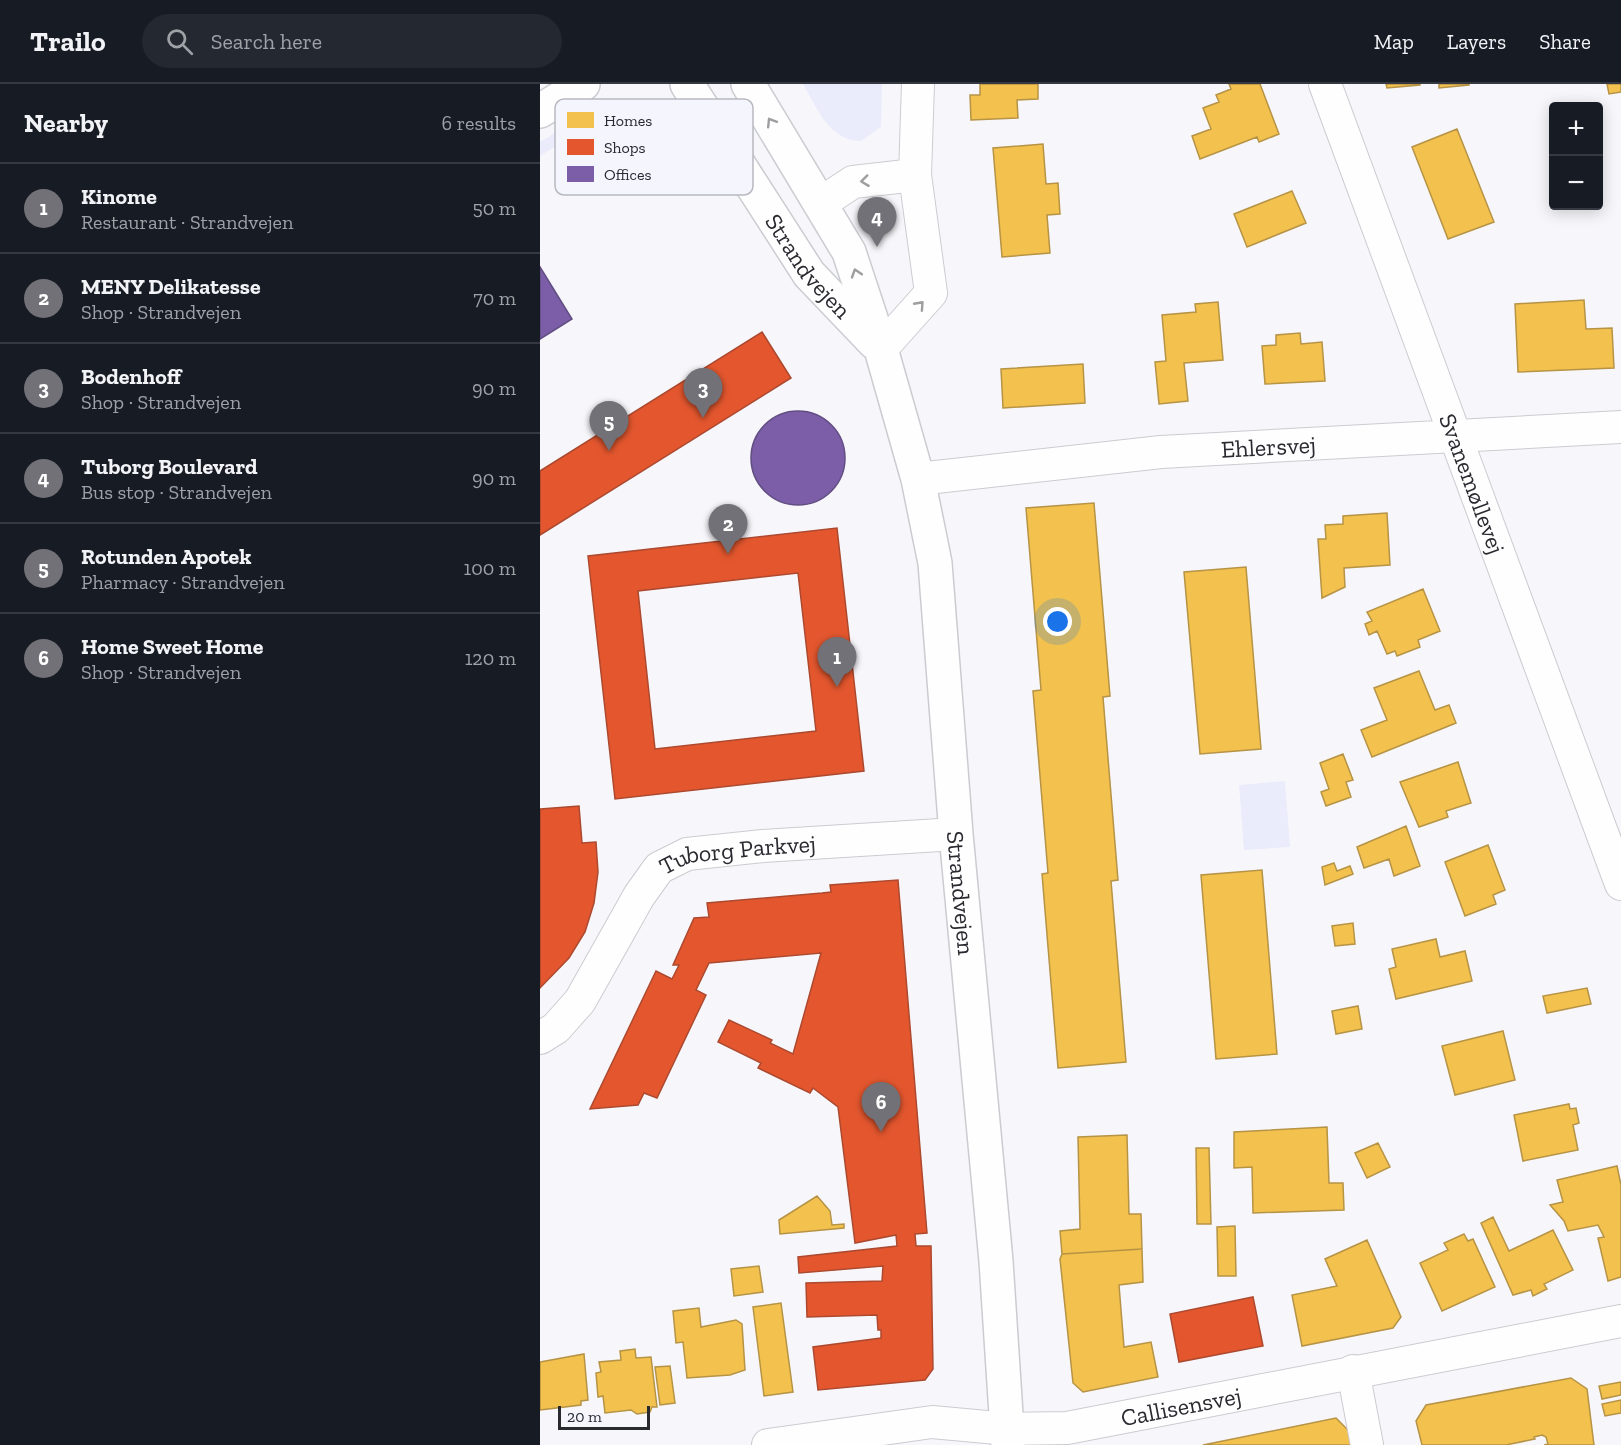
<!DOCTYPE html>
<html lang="en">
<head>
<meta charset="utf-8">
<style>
  :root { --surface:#171b24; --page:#242831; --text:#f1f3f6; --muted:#9ea1a6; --line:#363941; --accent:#717177 }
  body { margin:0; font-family:"Zilla Slab",serif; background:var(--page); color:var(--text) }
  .controls { position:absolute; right:18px; top:18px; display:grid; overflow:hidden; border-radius:6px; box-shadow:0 3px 15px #0003 }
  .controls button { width:54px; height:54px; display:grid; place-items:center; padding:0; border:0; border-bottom:2px solid var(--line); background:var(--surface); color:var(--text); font:30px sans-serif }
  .scale { position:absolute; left:18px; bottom:15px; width:92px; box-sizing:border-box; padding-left:6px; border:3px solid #292930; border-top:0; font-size:16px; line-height:21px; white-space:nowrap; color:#292930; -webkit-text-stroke:4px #f5f5fd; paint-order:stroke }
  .you { position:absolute; left:518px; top:538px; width:21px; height:21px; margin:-15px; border:4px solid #fff; border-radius:50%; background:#1a73e8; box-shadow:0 0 0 9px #1a73e833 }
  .badge { display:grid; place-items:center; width:39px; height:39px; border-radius:50%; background:var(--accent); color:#fff; font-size:20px; font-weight:700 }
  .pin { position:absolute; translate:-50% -50px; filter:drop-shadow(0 2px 3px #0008) }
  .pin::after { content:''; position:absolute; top:32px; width:21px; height:18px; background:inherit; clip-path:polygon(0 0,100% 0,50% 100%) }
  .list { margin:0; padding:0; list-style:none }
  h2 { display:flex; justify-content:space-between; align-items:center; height:78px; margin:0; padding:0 24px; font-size:26px }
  h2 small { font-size:20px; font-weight:400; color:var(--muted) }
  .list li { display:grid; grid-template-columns:39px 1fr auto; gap:18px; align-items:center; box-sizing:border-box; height:90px; padding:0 24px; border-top:2px solid var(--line) }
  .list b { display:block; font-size:22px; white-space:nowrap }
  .list p { margin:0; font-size:20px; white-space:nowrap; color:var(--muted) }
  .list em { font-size:20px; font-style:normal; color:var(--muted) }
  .icon { flex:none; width:33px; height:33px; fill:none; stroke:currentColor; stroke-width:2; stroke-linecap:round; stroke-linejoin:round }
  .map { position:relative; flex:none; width:1081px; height:1361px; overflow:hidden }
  header { display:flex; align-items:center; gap:36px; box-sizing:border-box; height:84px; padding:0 30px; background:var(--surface); border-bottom:2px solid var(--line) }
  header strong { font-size:28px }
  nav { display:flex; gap:33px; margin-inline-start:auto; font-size:21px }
  .search { width:420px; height:54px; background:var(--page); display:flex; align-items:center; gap:15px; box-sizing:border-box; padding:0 21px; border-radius:33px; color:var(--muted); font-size:22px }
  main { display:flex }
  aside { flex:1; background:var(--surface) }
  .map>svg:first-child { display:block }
  .green { fill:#eaebfb }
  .homes { fill:#f2c14e; stroke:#b69345; stroke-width:1.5 }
  .shops { fill:#e4572e; stroke:#ac492f; stroke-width:1.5; fill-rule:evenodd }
  .offices { fill:#7b5ea7; stroke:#624e83; stroke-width:1.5 }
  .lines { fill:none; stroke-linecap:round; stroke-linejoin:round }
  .minor-casing { stroke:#cbccd1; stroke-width:34 }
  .tertiary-casing { stroke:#cbccd1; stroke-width:36 }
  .secondary-casing { stroke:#cbccd1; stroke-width:36 }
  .minor { stroke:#fefefe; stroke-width:32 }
  .tertiary { stroke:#fefefe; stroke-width:33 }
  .secondary { stroke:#fefefe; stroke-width:33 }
  .oneway { stroke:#9e9ea1 }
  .labels { text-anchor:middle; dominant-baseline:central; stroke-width:6; stroke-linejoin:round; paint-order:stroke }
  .street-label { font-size:24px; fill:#292930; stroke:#f5f5fd }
  .key { fill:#f5f5fd; stroke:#b8b8c0; stroke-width:1.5 }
  .key-label { font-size:16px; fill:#292930 }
</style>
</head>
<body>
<header>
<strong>Trailo</strong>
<div class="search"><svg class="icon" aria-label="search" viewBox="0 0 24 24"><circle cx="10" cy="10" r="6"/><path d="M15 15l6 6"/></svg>Search here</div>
<nav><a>Map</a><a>Layers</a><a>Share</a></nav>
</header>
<main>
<aside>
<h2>Nearby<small>6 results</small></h2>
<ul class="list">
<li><span class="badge">1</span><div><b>Kinome</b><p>Restaurant · Strandvejen</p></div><em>50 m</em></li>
<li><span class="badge">2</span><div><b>MENY Delikatesse</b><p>Shop · Strandvejen</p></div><em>70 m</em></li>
<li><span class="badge">3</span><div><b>Bodenhoff</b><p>Shop · Strandvejen</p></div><em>90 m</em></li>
<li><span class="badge">4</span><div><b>Tuborg Boulevard</b><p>Bus stop · Strandvejen</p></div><em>90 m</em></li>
<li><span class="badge">5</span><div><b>Rotunden Apotek</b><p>Pharmacy · Strandvejen</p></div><em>100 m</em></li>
<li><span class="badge">6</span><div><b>Home Sweet Home</b><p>Shop · Strandvejen</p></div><em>120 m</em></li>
</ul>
</aside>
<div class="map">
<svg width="1081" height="1361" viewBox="0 0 1081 1361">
  <rect width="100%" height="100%" fill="#f7f7fb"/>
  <path class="green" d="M263 0H342L341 43 321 57C289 57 277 24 263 0Z
    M68 17 72 27 0 72V58Z
    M745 697 750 763 704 766 699 701Z"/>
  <path class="homes" d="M440 0H498V15L477 16 478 34 431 36 430 11H440Z
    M689 0H720L739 50 719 58 717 53 660 75 652 52 671 45 663 24 679 18 676 11 691 5Z
    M846 0H880V1L847 4Z
    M899 0H929V1L899 4Z
    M1067 0H1081V8L1069 10Z
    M917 45 954 138 908 155 872 63Z
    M503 60 506 100 518 99 520 130 507 131 510 169 462 173 453 64Z
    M752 107 766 139 707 163 694 130Z
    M1044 216 1046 245 1072 244 1074 284 978 288 975 220Z
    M678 218 683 276 644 279 648 317 619 320 615 278 626 277 622 231 656 228 655 220Z
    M760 249 761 260 782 258 785 297 725 300 722 262 736 261V251Z
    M543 280 545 319 463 324 461 285Z
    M554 419 570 612 563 613 578 796 571 797 586 978 518 984 502 790 508 789 493 607 501 606 486 424Z
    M847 429 850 481 804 484 805 503 782 514 778 455H786L785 441 803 440V432Z
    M706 483 721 665 660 670 644 488Z
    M883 505 900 547 878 556 880 563 857 572 855 567 847 570 837 547 829 551 825 540 832 537 827 528Z
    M879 587 895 626 909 621 916 639 832 673 821 646 847 636 834 604Z
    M803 670 813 696 806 698 811 713 786 722 781 708 789 705 780 679Z
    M918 678 931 719 906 727 908 733 879 743 860 698Z
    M866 742 880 782 854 792 849 775 824 784 817 763Z
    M948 761 965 806 953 811 956 820 925 832 905 778Z
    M794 779 797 787 810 782 813 790 785 801 782 783Z
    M722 786 737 970 676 975 661 791Z
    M813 839 815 860 795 862 792 842Z
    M896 855 900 873 925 867 932 897 856 915 849 885 856 883 852 865Z
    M1047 904 1051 920 1007 929 1003 912Z
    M818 922 822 945 796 950 792 927Z
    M963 947 975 996 915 1011 902 962Z
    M1029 1020 1030 1025 1036 1024 1039 1039 1033 1041 1038 1066 983 1077 974 1031Z
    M787 1043 789 1099H803L804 1126 713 1129 712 1083 694 1084V1048Z
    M587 1051 589 1130H601L602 1165 522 1170 520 1147 540 1145 538 1053Z
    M838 1059 850 1083 827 1094 815 1069Z
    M656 1064H669L671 1140H657Z
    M1077 1082 1081 1101V1193L1068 1197 1058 1154 1064 1153 1058 1141 1028 1147 1024 1137 1010 1121 1023 1118 1017 1096Z
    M277 1112 290 1127 292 1141 304 1140V1144L240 1150 239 1136Z
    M953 1133 969 1167 1013 1146 1033 1186 1004 1200 1007 1205 993 1212 991 1206 973 1211 941 1139Z
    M695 1142 696 1192H678L677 1143Z
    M924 1150 928 1157 933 1155 955 1203 902 1227 880 1179 908 1166 904 1159Z
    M827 1156 861 1233 853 1244 762 1262 752 1211 797 1202 785 1175Z
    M602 1165 603 1198 579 1201 584 1263 611 1258 618 1293 543 1308 533 1299 520 1175 522 1170Z
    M219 1182 223 1208 194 1212 191 1185Z
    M241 1219 253 1308 224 1312 213 1223Z
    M159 1224 161 1243 196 1236 202 1240 205 1286 190 1291 147 1294 143 1258 136 1259 133 1227Z
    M95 1265 96 1274 111 1273 117 1323H112L110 1328 97 1330 91 1326 65 1329 63 1312 58 1313 56 1289 61 1288 59 1278 81 1276 80 1267Z
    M44 1270 48 1316 41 1317V1321L0 1326V1278Z
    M130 1282 135 1319 120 1321 115 1283Z
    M1031 1294 1047 1305 1054 1361H1004L1008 1360 1006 1353 1002 1351 994 1353 995 1355 966 1361H882L876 1337 886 1321Z
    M1081 1298V1311L1062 1315 1059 1302Z
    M1081 1316V1329L1065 1332 1062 1320Z
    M796 1334 809 1347 812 1361H663Z"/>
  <path class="shops" d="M222 248 251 294 0 451V387Z
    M297 444 324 687 75 715 48 472ZM258 489 276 647 115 665 98 507Z
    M39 722 42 759 56 758 58 788 54 819 45 848 29 874 0 904V725Z
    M358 796 387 1149 375 1150 376 1162H391L393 1285 385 1296 278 1306 273 1263 341 1254V1246H338L337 1231 267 1233 266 1199 342 1197 343 1182 259 1189 258 1173 357 1162 356 1151 315 1159 298 1023 273 1004 270 1009 218 984 221 979 178 958 189 936 232 956 230 959 253 970 281 869 169 879 156 906 166 911 117 1014 104 1009 98 1021 50 1025 116 887 132 895 139 881H133L154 834 169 833 167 819 282 809 291 808 290 801Z
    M713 1213 723 1262 639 1278 630 1230Z"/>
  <path class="offices" d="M0 183 32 235 0 255Z
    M211 374a47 47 0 1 1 94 0a47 47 0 1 1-94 0Z"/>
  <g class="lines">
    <g class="minor-casing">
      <g id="minor">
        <path id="s1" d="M785 0 1081 800"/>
        <path d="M281 119 313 98 375 91"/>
        <path d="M341 265 391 209 375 91 378 0"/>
        <path id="s2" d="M378 395 621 368 1081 343"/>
        <path id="s3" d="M0 954 16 944 40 917 99 812 119 784 147 770 223 762 416 750"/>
        <path d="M813 1287 827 1361"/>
        <path id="s4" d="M228 1361 392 1338 468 1345 527 1344 1081 1237"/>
      </g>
    </g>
    <g class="tertiary-casing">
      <path id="tertiary" d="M0 27 43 0"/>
    </g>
    <g class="secondary-casing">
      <g id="secondary">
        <path id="s5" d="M147 0 269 190 334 258"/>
        <path id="s6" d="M208 0 309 168 341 265 378 395 395 479 416 750 456 1177 468 1361"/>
      </g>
    </g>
    <use href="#minor" class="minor"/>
    <use href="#tertiary" class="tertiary"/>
    <use href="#secondary" class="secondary"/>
  </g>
  <defs><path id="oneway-chevron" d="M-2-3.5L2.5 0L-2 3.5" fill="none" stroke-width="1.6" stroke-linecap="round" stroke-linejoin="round" transform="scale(1.5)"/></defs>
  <g class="oneway">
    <use href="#oneway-chevron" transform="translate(231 38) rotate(-122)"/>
    <use href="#oneway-chevron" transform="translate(325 97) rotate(173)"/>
    <use href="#oneway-chevron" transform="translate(316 189) rotate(-108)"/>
    <use href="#oneway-chevron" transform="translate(380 221) rotate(-48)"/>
  </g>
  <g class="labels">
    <g class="street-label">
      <text stroke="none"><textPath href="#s5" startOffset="219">Strandvejen</textPath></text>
      <text stroke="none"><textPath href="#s2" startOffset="352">Ehlersvej</textPath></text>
      <text stroke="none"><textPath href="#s1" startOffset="426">Svanemøllevej</textPath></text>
      <text stroke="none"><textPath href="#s3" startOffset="291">Tuborg Parkvej</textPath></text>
      <text stroke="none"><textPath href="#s6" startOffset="850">Strandvejen</textPath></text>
      <text stroke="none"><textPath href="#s4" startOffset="417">Callisensvej</textPath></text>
    </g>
  </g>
  <rect x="15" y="15" width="198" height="96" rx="9" class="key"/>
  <rect x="27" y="28" width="27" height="16" fill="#f2c14e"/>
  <rect x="27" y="55" width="27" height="16" fill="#e4572e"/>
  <rect x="27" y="82" width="27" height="16" fill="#7b5ea7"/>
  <g class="key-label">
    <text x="64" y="42">Homes</text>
    <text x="64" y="69">Shops</text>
    <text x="64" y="96">Offices</text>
  </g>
</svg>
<div class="controls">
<button>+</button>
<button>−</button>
</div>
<div class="scale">20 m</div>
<div class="you"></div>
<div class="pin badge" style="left:297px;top:603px">1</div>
<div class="pin badge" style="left:188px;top:470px">2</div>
<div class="pin badge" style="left:163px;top:334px">3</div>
<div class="pin badge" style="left:337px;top:163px">4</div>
<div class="pin badge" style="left:69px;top:367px">5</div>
<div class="pin badge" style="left:341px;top:1048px">6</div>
</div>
</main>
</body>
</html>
